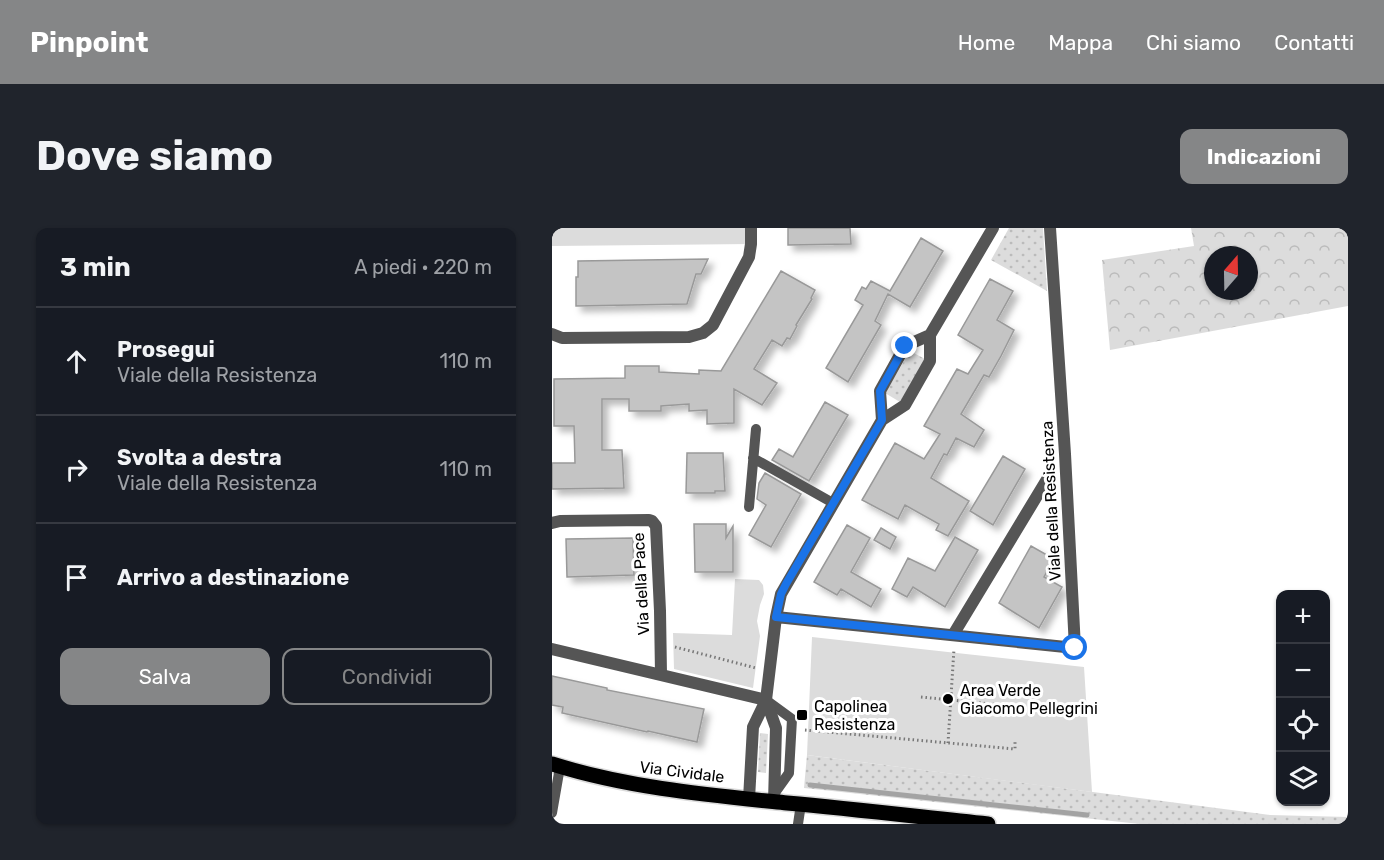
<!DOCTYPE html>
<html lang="it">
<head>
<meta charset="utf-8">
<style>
  :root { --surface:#171b24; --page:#20242c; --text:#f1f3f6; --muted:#9ea1a6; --line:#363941; --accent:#858687 }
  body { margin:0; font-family:Rubik,sans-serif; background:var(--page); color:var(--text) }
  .controls { position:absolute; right:18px; bottom:18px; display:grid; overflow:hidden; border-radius:12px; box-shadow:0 2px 4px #0004 }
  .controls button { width:54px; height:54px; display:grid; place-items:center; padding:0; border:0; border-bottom:2px solid var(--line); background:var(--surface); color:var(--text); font:30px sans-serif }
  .compass { position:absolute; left:652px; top:18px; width:54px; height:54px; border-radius:50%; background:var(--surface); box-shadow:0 2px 4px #0004; rotate:20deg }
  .stop { position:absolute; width:18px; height:18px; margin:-14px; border:4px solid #1a73e8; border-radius:50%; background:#fff }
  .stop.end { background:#1a73e8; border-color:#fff; box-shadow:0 2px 6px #0008 }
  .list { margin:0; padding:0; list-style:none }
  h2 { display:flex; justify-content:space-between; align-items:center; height:78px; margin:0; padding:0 24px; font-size:26px }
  h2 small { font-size:20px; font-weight:400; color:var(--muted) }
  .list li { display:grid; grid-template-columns:39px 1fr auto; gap:18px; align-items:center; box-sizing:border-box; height:108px; padding:0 24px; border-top:2px solid var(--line) }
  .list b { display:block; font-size:22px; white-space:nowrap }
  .list p { margin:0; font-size:20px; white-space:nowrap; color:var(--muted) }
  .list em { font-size:20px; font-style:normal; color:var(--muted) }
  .actions { display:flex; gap:12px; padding:18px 24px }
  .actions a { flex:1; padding:14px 0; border:2px solid var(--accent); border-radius:12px; text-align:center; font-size:21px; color:var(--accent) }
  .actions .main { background:var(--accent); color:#fff }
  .icon { flex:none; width:33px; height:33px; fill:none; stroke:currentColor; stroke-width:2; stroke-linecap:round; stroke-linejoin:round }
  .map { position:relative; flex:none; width:796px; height:596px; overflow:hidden; border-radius:12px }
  header { display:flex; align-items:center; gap:36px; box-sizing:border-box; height:84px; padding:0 30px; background:var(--accent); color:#fff }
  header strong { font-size:28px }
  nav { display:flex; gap:33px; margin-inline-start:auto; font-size:21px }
  .intro { display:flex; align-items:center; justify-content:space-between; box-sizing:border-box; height:144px; padding:0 36px }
  h1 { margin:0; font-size:42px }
  .button { padding:15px 27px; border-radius:12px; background:var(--accent); color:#fff; font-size:21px; font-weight:700 }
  main { display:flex; gap:36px; padding:0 36px }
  aside { flex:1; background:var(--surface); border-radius:12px; box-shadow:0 2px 4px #0004 }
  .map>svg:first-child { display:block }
  .grass { fill:url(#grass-dots) }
  .forest { fill:url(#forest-crowns); fill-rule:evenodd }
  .park { fill:#dcdcdc }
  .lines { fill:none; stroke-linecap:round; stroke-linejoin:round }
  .stream { stroke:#a3a3a3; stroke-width:5 }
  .building { fill:#c4c4c4; stroke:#999; stroke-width:1.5; filter:url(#shadow) }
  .primary-casing { stroke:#dbdbdb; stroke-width:18 }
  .path { stroke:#777; stroke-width:3; stroke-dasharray:1.5 3; stroke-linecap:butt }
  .lane { stroke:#555; stroke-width:10 }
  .street { stroke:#555; stroke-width:12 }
  .primary { stroke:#000; stroke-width:15 }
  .route { stroke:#1a73e8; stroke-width:8 }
  .poi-dot { fill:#000; stroke:#fff; stroke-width:2 }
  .labels { text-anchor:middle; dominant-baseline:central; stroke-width:6; stroke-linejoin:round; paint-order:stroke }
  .street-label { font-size:16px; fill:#000; stroke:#fff }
  .poi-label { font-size:16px; fill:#000; stroke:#fff; text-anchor:start }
</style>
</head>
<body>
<header>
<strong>Pinpoint</strong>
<nav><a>Home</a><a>Mappa</a><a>Chi siamo</a><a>Contatti</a></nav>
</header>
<div class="intro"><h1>Dove siamo</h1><a class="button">Indicazioni</a></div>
<main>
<aside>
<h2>3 min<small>A piedi · 220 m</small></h2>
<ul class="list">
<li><svg class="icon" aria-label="ahead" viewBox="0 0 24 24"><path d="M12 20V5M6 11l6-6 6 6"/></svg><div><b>Prosegui</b><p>Viale della Resistenza</p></div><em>110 m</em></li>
<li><svg class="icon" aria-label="right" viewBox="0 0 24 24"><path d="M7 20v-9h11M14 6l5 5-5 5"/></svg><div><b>Svolta a destra</b><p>Viale della Resistenza</p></div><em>110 m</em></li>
<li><svg class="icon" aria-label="arrive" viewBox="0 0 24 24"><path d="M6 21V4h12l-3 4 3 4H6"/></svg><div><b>Arrivo a destinazione</b></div></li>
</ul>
<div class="actions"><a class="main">Salva</a><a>Condividi</a></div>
</aside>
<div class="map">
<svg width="796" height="596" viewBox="0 0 796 596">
  <defs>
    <pattern id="grass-dots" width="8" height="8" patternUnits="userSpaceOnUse" patternTransform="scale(1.5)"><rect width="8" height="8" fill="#dcdcdc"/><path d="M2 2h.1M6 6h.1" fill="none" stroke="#bbb" stroke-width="1.8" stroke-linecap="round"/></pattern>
    <pattern id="forest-crowns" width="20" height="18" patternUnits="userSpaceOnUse" patternTransform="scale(1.5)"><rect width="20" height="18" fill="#dcdcdc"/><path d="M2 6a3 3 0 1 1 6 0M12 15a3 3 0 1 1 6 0" fill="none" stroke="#bbb"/></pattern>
    <filter id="shadow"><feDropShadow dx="5.5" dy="5.5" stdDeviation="3" flood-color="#0004"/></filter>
  </defs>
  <rect width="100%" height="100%" fill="#fff"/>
  <path class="grass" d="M457 0H491L495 63 439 32Z
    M358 123 373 131 348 174 333 165Z
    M208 505 216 506 214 545 206 544Z
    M255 527 718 587 796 589V596H588L252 560Z"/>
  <path class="forest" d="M639 0H796V78L558 122 550 32 642 18ZM661 27H697V63H661Z"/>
  <path class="park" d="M0 0H199V16L0 18Z
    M183 351 207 352 211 357 212 366 208 377 205 393 208 408 201 460 122 441 121 405 180 407Z
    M260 409 532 439 540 564 255 527Z"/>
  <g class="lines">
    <path class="stream" d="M258 557 535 587"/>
  </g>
  <path class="building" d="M236 0H298L299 16 236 17Z
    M369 10 391 23 358 79 336 66 323 93 329 97 296 154 274 140 311 77 303 72 310 59 314 61 319 53 338 63Z
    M156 31 149 46H144L135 76 24 78V49H26V33Z
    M229 43 263 62 259 70 260 71 244 97 245 98 238 111 235 110 230 118 220 112 202 141 225 155 210 177 182 161V195L155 196V182L137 183V176L109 178V183H77V171H50V222H70L72 260 0 261V235H23L22 198H2V151L73 150V138H107V144L147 146V142L169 143Z
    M438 51 461 63 445 92 462 102 449 128 437 149 432 147 409 186 432 202 422 219 404 210 395 227 392 226 379 250 417 273 396 308 384 302 387 296 353 277 346 291 310 272 343 215 372 231 388 206 372 198 405 141 416 146 431 122 406 107Z
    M273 174 296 187 257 253 220 232 227 221 241 229Z
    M135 225H171L173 263H163V265H134Z
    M451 228 473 241 441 297 418 283Z
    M213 245 249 266 219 319 197 307 214 277 205 271 207 255Z
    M142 296H174V310L181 298V344H143Z
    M295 297 318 310 299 344 329 361 319 379 289 361 285 367 262 354Z
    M329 300 344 309 338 321 322 312Z
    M403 309 426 322 393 379 361 359 355 369 340 361 356 330 383 343Z
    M81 310 82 347 15 349 14 311Z
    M479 318 502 331 492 349 510 359 487 400 447 375Z
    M0 448 55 460V462L152 481 145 514 96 503 95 504 10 485 11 479 0 477Z"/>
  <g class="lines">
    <g class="primary-casing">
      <path id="primary" d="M0 536C76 560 156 567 235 575 302 581 369 589 436 596"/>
    </g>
    <path class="path" d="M123 419 204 440
      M369 469 449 477
      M253 502 463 521V512
      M285 505 286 487
      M396 515 402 421"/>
    <path class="lane" d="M201 230 281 275
      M197 279 204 201
      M214 472 240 491 237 545 222 566
      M0 585 8 539
      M246 596 249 576"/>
    <path class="street" d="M0 106 10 110 137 109 151 105 161 97 197 29 199 16V0
      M330 192 328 163 353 118 378 107
      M0 295 8 293 97 292 100 293 104 298 108 383 109 446
      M224 389 523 420 513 226 498 0
      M401 407 497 248
      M0 421 214 472
      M214 472 224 500 222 574
      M197 571 201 499 214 472 224 389 229 366 330 192 353 177 378 133V107L441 0"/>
    <use href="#primary" class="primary"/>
  </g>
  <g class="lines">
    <path class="route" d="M353 118 328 163 330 192 234 356 229 366 224 389 523 420"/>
  </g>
  <g class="poi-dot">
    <circle cx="396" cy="471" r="6"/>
    <rect x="244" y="481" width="12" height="12" rx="3"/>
  </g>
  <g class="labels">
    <g class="street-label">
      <text transform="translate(499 273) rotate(-93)">Viale della Resistenza</text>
      <text transform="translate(89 356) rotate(-93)">Via della Pace</text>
      <text transform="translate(130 544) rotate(7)">Via Cividale</text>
    </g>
    <g class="poi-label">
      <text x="408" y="462">Area Verde<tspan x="408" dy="18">Giacomo Pellegrini</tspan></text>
      <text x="262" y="478">Capolinea<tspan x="262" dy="18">Resistenza</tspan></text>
    </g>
  </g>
</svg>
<div class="controls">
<button>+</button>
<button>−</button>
<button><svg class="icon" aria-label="locate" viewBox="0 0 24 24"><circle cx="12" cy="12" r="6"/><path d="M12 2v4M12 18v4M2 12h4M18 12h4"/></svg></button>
<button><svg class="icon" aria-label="layers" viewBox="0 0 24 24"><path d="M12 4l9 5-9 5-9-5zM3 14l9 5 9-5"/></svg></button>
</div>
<svg class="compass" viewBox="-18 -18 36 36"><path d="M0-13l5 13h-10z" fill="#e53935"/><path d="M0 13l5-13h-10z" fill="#9ea1a6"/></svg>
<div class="stop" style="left:523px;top:420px"></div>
<div class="stop end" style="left:353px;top:118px"></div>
</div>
</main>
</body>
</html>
